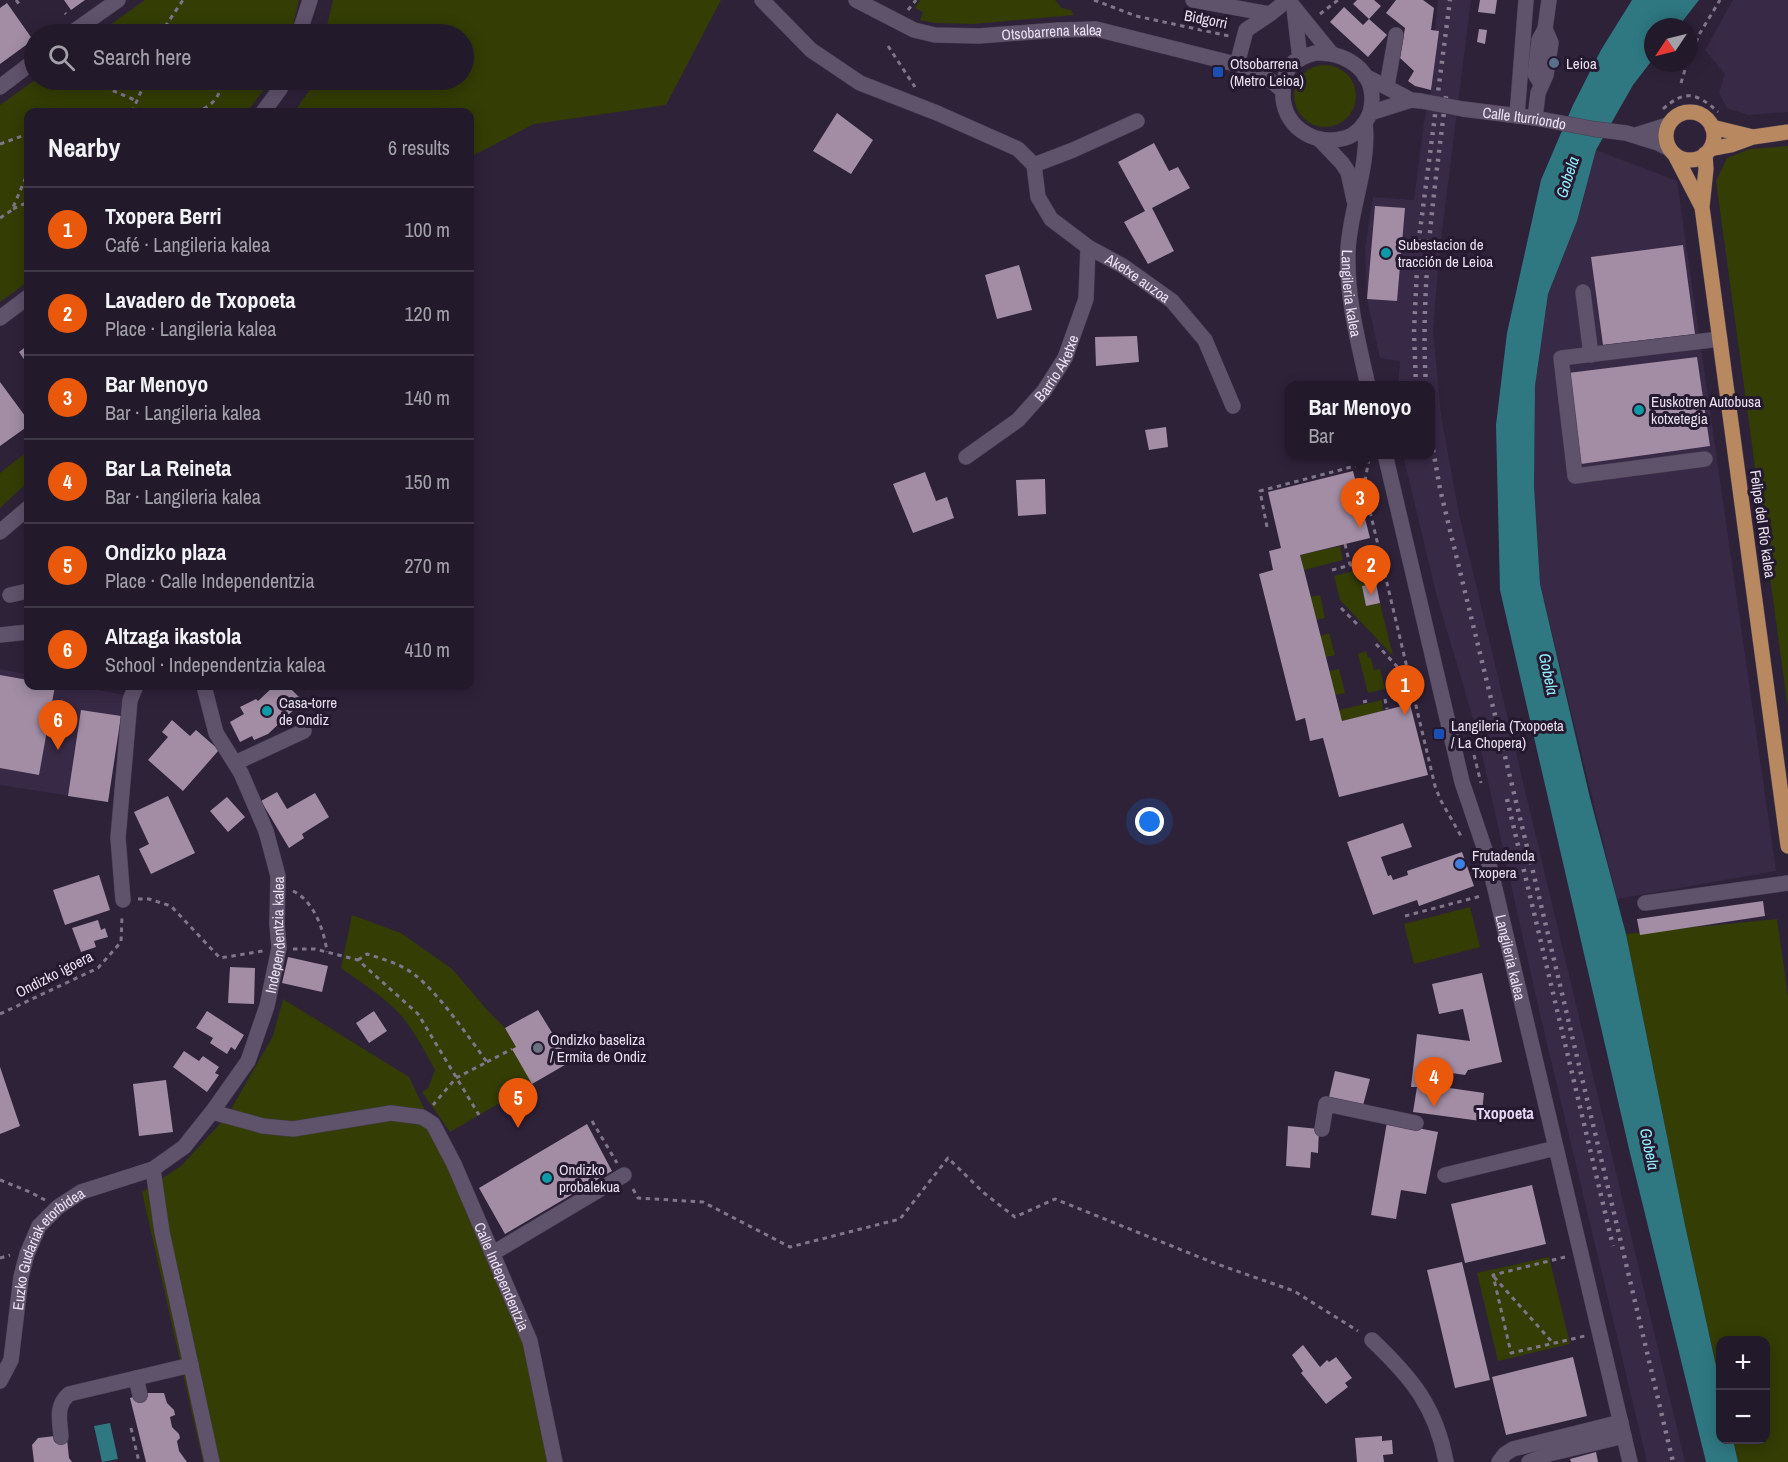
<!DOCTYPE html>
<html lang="en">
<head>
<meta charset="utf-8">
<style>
  :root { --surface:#221a2b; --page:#2a2333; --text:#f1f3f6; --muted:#a2a1a9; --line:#3f3847; --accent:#ea580c }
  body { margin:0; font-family:"Archivo Narrow",sans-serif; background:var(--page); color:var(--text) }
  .controls { position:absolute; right:18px; bottom:18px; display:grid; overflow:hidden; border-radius:12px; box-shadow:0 3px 15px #0003 }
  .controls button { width:54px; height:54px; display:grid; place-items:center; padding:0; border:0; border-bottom:2px solid var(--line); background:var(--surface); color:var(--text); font:30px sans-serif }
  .compass { position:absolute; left:1644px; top:18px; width:54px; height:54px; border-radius:50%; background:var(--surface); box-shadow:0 3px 15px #0003; rotate:235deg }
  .you { position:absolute; left:1150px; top:822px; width:21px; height:21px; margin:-15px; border:4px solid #fff; border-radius:50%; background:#1a73e8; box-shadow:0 0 0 9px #1a73e833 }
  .badge { display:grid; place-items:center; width:39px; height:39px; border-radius:50%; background:var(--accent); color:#fff; font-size:20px; font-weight:700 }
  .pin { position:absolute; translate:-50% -50px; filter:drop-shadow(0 2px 3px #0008) }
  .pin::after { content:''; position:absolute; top:32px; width:21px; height:18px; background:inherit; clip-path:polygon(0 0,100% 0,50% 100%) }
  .popup { position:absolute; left:1285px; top:381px; width:150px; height:78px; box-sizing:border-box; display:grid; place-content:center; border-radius:12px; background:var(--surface); filter:drop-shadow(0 2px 4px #0005); font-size:20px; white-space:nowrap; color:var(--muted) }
  .popup b { font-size:22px; color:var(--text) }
  .popup::after { content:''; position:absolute; left:50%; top:100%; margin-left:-12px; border:12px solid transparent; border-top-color:var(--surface) }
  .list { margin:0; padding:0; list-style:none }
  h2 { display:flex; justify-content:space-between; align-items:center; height:78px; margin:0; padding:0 24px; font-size:26px }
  h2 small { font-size:20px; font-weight:400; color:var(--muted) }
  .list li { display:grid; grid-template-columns:39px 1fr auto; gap:18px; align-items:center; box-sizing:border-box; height:84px; padding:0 24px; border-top:2px solid var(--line) }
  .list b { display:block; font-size:22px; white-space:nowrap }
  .list p { margin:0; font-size:20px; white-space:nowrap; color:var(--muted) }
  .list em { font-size:20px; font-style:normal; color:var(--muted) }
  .icon { flex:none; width:33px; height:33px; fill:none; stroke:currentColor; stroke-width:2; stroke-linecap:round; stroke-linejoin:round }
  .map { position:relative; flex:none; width:1788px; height:1462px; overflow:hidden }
  .search { position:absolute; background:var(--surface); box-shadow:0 3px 15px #0003; left:24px; top:24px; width:450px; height:66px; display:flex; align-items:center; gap:15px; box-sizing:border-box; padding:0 21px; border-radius:33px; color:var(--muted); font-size:22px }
  .panel { position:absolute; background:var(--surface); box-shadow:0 3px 15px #0003; left:24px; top:108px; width:450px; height:582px; border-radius:12px }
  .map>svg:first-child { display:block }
  .built { fill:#382946 }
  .green { fill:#333d04 }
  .water { fill:#2f7882 }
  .building { fill:#a28da5 }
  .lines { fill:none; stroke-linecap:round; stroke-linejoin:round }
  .minor-casing { stroke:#483e51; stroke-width:16 }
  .major-casing { stroke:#483e51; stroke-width:16 }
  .path { stroke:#80768a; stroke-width:3; stroke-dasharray:4.5 4.5; stroke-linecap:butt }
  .minor { stroke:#5f526b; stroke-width:15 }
  .major { stroke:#b88961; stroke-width:15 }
  .rail { stroke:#867d90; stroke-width:4.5; stroke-dasharray:3 6; stroke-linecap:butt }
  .minor-bridge-casing { stroke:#483e51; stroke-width:16; stroke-linecap:butt }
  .minor-bridge { stroke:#5f526b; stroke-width:15 }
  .service-dot { fill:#5c6f8a; stroke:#24192e; stroke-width:2 }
  .transit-dot { fill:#1a4fb4; stroke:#24192e; stroke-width:2 }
  .culture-dot { fill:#0f9aa8; stroke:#24192e; stroke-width:2 }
  .shop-dot { fill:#3f7fe0; stroke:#24192e; stroke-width:2 }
  .worship-dot { fill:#6b7280; stroke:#24192e; stroke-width:2 }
  .labels { text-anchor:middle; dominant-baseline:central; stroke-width:6; stroke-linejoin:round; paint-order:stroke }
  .street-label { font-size:15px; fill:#e8e1f0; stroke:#24192e }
  .poi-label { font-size:15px; fill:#e8e1f0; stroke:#24192e; text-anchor:start }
  .water-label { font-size:16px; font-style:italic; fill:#90eefc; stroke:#24192e }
  .neighbourhood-label { font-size:16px; font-weight:bold; fill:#e5d7f5; stroke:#24192e }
</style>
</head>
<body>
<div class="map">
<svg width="1788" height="1462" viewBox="0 0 1788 1462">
  <rect width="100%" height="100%" fill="#2e2239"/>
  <path class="built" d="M1438 0H1471L1439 256 1433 330 1441 415 1458 509 1685 1462H1647L1539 1010 1477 732 1437 597 1403 455 1430 454V386L1398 385 1400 361 1380 358 1367 299 1365 248 1373 197 1414 200 1424 122 1431 90 1439 31 1435 30Z
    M1733 0H1788V112L1748 115 1727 108 1719 93 1725 74 1705 50Z
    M1596 150 1677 181 1776 871 1617 899 1540 584 1534 486 1535 386 1548 294 1577 221Z
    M0 669 28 675V686H78L125 695 108 802 0 785Z"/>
  <path class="green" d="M145 0H299L291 34H97Z
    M333 0H721L666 105 534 124 470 157V112H294L312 87 314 80H464V34H325Z
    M920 0H1055L1062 8 1071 10 1074 15 974 24 935 23 920 20 923 12 915 8Z
    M1294 96a31 31 0 1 1 62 0a31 31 0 1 1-62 0Z
    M35 80H271L247 112H28V282L0 302V105Z
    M1788 146V709L1716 181 1727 158 1750 149Z
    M28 451V482L0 508V473Z
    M1340 546 1343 560 1304 570 1300 555Z
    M1372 566 1373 572 1365 575 1367 585 1362 586 1366 606 1380 603 1393 656 1340 600 1334 576Z
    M1320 595 1325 618 1316 620 1310 597Z
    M1329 633 1335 655 1326 657 1320 636Z
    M1366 651 1368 658H1371L1374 670 1380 669 1385 689 1368 693 1358 654Z
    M1339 669 1345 693 1335 695 1329 671Z
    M1382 700 1383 711 1342 721 1339 710Z
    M1470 907 1480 947 1414 964 1404 924Z
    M352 915 401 933 452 969 489 1012 505 1028 516 1047 513 1049 532 1084 450 1132 422 1092 428 1088 435 1070C425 1052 416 1034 403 1018 386 998 362 983 341 968Z
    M1777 919 1788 996V1462H1738L1733 1440H1766V1340H1720V1384L1685 1225 1626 934Z
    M283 999 409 1077 493 1253 530 1341 555 1462H203L142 1192 181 1166 227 1116 273 1036Z
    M1549 1257 1570 1344 1498 1361 1477 1273Z"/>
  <path class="water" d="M1632 0H1699L1678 27H1653V59L1633 85 1596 150 1577 221 1548 294 1535 386 1534 486 1540 584 1590 798 1626 934 1685 1225 1720 1384V1440H1733L1738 1462H1706L1630 1153 1500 590 1496 425 1507 333 1541 180 1573 105 1601 50Z
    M110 1423 118 1459 102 1462 94 1426Z"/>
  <path class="building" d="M64 0H85L71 10Z
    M1357 0H1374L1381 6 1369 19 1353 4Z
    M1396 0H1423L1434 8 1431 30 1439 31 1431 90 1415 86 1408 81 1414 71 1400 58 1405 28 1386 13Z
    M1480 0H1497L1495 14 1478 12Z
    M7 3 33 40 0 64V8Z
    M1344 7 1363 25 1369 19 1387 35 1368 57 1330 22Z
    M1479 29 1487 30 1485 44 1477 42Z
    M837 113 873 140 851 174 813 151Z
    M1154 143 1169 171 1178 167 1190 188 1152 208 1174 251 1148 264 1124 222 1145 211 1118 162Z
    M1375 206 1405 208 1397 301 1367 299Z
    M1683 245 1695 334 1603 345 1591 257Z
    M1019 265 1032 310 997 319 985 275Z
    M1137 336 1139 362 1096 366 1095 337Z
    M28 345V365L19 352Z
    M1697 357 1710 446 1581 464 1568 373Z
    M0 382 28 420V426L0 446Z
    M1166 427 1168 447 1149 450 1145 430Z
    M1353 471 1370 538 1300 555 1304 570 1342 721 1410 704 1428 775 1339 797 1323 738 1310 741 1305 718 1296 721 1259 574 1273 570 1269 551 1281 548 1268 492Z
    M925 472 936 501 947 497 954 518 913 533 893 484Z
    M1045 479 1046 514 1018 516 1016 480Z
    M1376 583 1380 603 1366 606 1362 586Z
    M0 675 28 680V686H55L39 775 0 768Z
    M274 686H288L303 701 268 734 254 740 252 736 240 742 230 722 244 714 240 707 256 699 258 701Z
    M81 710 121 716 108 802 68 796Z
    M172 720 190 736 196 730 219 750 183 791 148 760 168 737 162 732Z
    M277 792 287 809 315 793 329 817 302 834 304 838 289 848 261 801Z
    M168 796 195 853 151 874 139 849 149 844 134 812Z
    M227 797 245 817 228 832 210 811Z
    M1403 823 1412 847 1381 857 1388 876 1391 875 1393 880 1408 875 1407 871 1462 852 1474 886 1419 906 1417 900 1373 915 1347 842Z
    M99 875 110 910 65 925 53 890Z
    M1763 901 1765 916 1640 935 1637 919Z
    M98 920 101 930 105 928 108 937 94 941 96 947 81 952 72 928Z
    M288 957 328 966 322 992 282 983Z
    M230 967 255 968 254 1004 228 1003Z
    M1482 973 1502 1062 1468 1070 1465 1075 1438 1071 1436 1086 1484 1093 1481 1121 1413 1112 1417 1087H1411L1417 1034 1470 1041 1463 1009 1439 1014 1432 984Z
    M538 1010 570 1062 532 1084 512 1049 516 1047 505 1028Z
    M207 1011 244 1035 235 1050 231 1047 227 1054 210 1043 213 1038 196 1028Z
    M374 1011 387 1031 369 1043 356 1023Z
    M184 1051 199 1061 203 1056 219 1067 215 1073 219 1075 207 1092 173 1067Z
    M0 1067 20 1126 0 1134Z
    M1335 1071 1370 1079 1362 1109 1329 1097Z
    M166 1080 173 1132 139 1136 133 1084Z
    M1387 1122 1438 1132 1426 1194 1401 1190 1396 1219 1371 1215Z
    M587 1124 612 1171 505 1234 479 1188Z
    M1288 1126 1319 1129 1318 1153 1311 1152 1310 1168 1286 1166Z
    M1532 1185 1546 1244 1465 1263 1451 1204Z
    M1462 1262 1490 1380 1455 1388 1427 1270Z
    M1303 1345 1320 1367 1327 1360 1329 1362 1336 1357 1352 1378 1345 1383 1348 1387 1326 1404 1301 1373 1303 1371 1292 1355Z
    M1573 1357 1587 1416 1506 1435 1492 1377Z
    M146 1393H164L167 1403 174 1410 175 1415 170 1417 172 1427 179 1434 180 1438 177 1441 179 1451 187 1462H146L130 1398Z
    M55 1436 67 1439 69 1458 72 1462H34L32 1445 38 1438Z
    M1382 1436V1441L1392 1440 1393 1454 1383 1455 1384 1462H1357L1355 1438Z
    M1596 1452 1598 1462H1571L1570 1459Z"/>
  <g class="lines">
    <g class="minor-casing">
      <g id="minor">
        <path id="s1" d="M762 0 811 50 860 83 937 113 1018 149 1034 165 1038 197 1051 219 1088 247 1123 266 1172 301 1205 340 1233 406"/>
        <path id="s2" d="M856 0 914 30 935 35 979 36 1058 30 1096 29 1251 68 1275 84 1283 91"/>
        <path d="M1193 0 1270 14 1280 6"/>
        <path d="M1288 0 1331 53"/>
        <path d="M1294 8 1300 59"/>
        <path d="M70 34 118 0"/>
        <path d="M299 34 310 0"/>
        <path d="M1315 53C1350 52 1380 75 1370 113 1366 124 1356 135 1345 138 1313 147 1281 125 1283 91 1283 81 1286 69 1294 62 1300 58 1308 55 1315 53Z"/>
        <path d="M1239 57 1246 30 1270 14"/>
        <path d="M1365 76 1411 100 1421 101"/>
        <path d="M1541 84 1535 74 1539 40 1545 29 1549 0"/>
        <path d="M1387 86 1396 35"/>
        <path d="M0 87 34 61"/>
        <path id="s3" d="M1463 109 1535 118 1594 129 1626 133 1658 143 1670 149"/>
        <path d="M263 112 280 89 284 80"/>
        <path d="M1370 113 1411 100"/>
        <path d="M1517 116 1526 0"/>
        <path d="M1535 118 1538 93 1546 75 1551 43 1545 29"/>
        <path id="s4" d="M1365 123C1370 165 1350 208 1348 250 1346 296 1358 341 1368 386"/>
        <path d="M1636 135 1668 125"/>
        <path d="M1320 140 1342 163 1348 172 1354 200"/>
        <path d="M1034 165 1073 150 1137 121"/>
        <path d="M1583 292 1591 355"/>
        <path d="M0 318 28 297"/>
        <path id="s5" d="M1385 454 1462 782 1487 856 1496 893 1630 1462"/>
        <path id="s6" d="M966 457 1018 420 1044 391 1065 358 1086 299 1088 247"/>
        <path d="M1705 459 1575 476 1561 358 1720 339"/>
        <path d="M0 532 28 508"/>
        <path d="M10 595 28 591"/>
        <path d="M0 635 28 632"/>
        <path d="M235 763 304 731"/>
        <path d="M123 900 118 838 130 700 136 686"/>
        <path d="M1645 903 1788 883"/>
        <path id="s7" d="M212 1112 263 1126 293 1129 391 1113 422 1117 433 1124 454 1164 530 1341 555 1462"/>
        <path d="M1322 1129 1326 1104 1416 1123"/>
        <path d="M153 1169 162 1232 212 1462"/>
        <path d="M1445 1175 1556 1148"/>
        <path d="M493 1253 624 1175"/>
        <path d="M1372 1340C1412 1378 1436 1407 1446 1462"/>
        <path d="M136 1378 140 1395"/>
        <path id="s8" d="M0 1381 11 1360 21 1277 27 1254 39 1226 58 1207 81 1192 153 1169 184 1147 212 1112 248 1061 267 1006 279 948 277 924 278 876 266 831 241 773 216 733 204 686"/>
        <path d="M61 1437C60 1421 55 1406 69 1394L191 1365"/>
        <path d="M1499 1462 1505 1454 1513 1449 1621 1422"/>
        <path d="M1529 1462 1549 1454 1624 1436"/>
      </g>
    </g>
    <g class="major-casing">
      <path id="major" d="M1666 136a24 24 0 1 1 48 0a24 24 0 1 1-48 0Z
        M1712 127 1753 137
        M1710 149 1731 145 1753 137 1788 132
        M1705 154 1706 169 1702 207 1788 846
        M1675 155 1702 207"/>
    </g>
    <path class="path" d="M16 0 20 5
      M1094 0 1136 16 1229 36
      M908 10 916 0
      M65 13 66 14
      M1320 14 1338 0
      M39 32 41 34
      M160 34 183 0
      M888 46 915 87
      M1689 59 1700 33 1720 0
      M88 80 137 101
      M138 80 143 86
      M1681 83 1687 63
      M1663 109C1685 89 1697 93 1718 112
      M79 112 94 110 103 112
      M132 112 146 80
      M195 112C210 108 223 96 220 80
      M0 144 28 134
      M13 209 28 202
      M0 218 12 210 28 172
      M1369 459 1364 486 1435 786 1440 799 1461 836
      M1267 527 1260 491 1359 465 1369 456
      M1345 544 1350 565
      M1332 570 1381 557
      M1341 608 1360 627
      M1376 644 1408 678
      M1394 694 1412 689
      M1385 699 1387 709
      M1363 702 1367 701
      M1474 755 1481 783
      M293 891C314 901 324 930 327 952
      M138 899H149L171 906 220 958 263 951
      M1405 916 1481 896
      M293 949H315L358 960 418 1014 479 1115
      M358 960 367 954C383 959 401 964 415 975 440 995 467 1035 487 1062L456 1078 433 1105
      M0 1014 98 968 121 942 122 916
      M487 1062 512 1049
      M592 1121 617 1163
      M0 1180 30 1192 45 1200
      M633 1189 638 1198 703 1202 790 1247 900 1219 948 1158 984 1193 1015 1217 1055 1199 1214 1263 1294 1291 1358 1331
      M1565 1257 1493 1275 1511 1353 1585 1336
      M0 1258 10 1255
      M1494 1277 1553 1343
      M131 1428 139 1462"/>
    <use href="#minor" class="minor"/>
    <use href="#major" class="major"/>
    <path class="rail" d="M1416 386 1414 332 1418 246 1450 0
      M1426 386C1420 288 1434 193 1446 96
      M1430 432 1440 489 1537 888 1673 1462
      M1507 799 1613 1246"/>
    <g class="minor-bridge-casing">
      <path id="minor-bridge" d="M1421 101 1463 109"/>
    </g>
    <use href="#minor-bridge" class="minor-bridge"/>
  </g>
  <circle class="service-dot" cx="1554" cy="63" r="6"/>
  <g class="transit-dot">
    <rect x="1212" y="66" width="12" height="12" rx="3"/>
    <rect x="1433" y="728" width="12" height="12" rx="3"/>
  </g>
  <g class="culture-dot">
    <circle cx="1386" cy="253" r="6"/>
    <circle cx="1639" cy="410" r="6"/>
    <circle cx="267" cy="711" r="6"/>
    <circle cx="547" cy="1178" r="6"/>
  </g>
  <circle class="shop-dot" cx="1460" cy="864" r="6"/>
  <circle class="worship-dot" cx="538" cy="1048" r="6"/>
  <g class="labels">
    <g class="street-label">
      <text transform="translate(1206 19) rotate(11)">Bidgorri</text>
      <text stroke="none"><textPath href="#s2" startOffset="204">Otsobarrena kalea</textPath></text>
      <text stroke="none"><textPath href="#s3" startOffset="62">Calle Iturriondo</textPath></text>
      <text stroke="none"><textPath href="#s1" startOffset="486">Aketxe auzoa</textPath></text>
      <text stroke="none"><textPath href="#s4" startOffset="172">Langileria kalea</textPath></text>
      <text stroke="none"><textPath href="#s6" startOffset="129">Barrio Aketxe</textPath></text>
      <text transform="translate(1763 524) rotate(82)">Felipe del Río kalea</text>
      <text stroke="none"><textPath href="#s8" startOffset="567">Independentzia kalea</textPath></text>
      <text stroke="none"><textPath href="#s5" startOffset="519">Langileria kalea</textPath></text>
      <text transform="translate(54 974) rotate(-27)">Ondizko igoera</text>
      <text stroke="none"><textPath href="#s8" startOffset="146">Euzko Gudariak etorbidea</textPath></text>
      <text stroke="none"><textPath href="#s7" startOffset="394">Calle Independentzia</textPath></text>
    </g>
    <g class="poi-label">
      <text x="1230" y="63">Otsobarrena<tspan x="1230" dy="17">(Metro Leioa)</tspan></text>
      <text x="1566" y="63">Leioa</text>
      <text x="1398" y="244">Subestacion de<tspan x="1398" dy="17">tracción de Leioa</tspan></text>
      <text x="1651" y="401">Euskotren Autobusa<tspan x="1651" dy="17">kotxetegia</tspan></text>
      <text x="279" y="702">Casa-torre<tspan x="279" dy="17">de Ondiz</tspan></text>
      <text x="1451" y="725">Langileria (Txopoeta<tspan x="1451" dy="17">/ La Chopera)</tspan></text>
      <text x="1472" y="855">Frutadenda<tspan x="1472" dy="17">Txopera</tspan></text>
      <text x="550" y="1039">Ondizko baseliza<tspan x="550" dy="17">/ Ermita de Ondiz</tspan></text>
      <text x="559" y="1169">Ondizko<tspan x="559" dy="17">probalekua</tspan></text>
    </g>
    <g class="water-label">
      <text transform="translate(1567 177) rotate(-72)">Gobela</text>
      <text transform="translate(1549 674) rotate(78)">Gobela</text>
      <text transform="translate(1650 1149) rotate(78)">Gobela</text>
    </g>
    <g class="neighbourhood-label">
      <text x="1505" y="1113">Txopoeta</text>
    </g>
  </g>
</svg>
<div class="controls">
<button>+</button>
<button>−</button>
</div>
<svg class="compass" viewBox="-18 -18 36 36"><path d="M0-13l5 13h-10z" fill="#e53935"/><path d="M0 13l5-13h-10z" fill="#a2a1a9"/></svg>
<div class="you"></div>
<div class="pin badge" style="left:1405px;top:715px">1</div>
<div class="pin badge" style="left:1371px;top:595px">2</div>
<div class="pin badge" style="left:1360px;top:528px">3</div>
<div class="popup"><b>Bar Menoyo</b>Bar</div>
<div class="pin badge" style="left:1434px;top:1107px">4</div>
<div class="pin badge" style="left:518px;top:1128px">5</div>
<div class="pin badge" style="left:58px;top:750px">6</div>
<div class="search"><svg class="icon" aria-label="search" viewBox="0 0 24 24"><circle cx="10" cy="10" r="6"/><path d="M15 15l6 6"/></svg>Search here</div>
<section class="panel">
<h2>Nearby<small>6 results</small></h2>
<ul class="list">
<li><span class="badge">1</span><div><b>Txopera Berri</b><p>Café · Langileria kalea</p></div><em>100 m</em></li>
<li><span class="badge">2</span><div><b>Lavadero de Txopoeta</b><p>Place · Langileria kalea</p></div><em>120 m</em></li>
<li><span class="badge">3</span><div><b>Bar Menoyo</b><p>Bar · Langileria kalea</p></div><em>140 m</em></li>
<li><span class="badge">4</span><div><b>Bar La Reineta</b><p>Bar · Langileria kalea</p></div><em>150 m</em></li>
<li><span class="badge">5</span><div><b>Ondizko plaza</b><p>Place · Calle Independentzia</p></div><em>270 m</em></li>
<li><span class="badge">6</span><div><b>Altzaga ikastola</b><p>School · Independentzia kalea</p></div><em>410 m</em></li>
</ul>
</section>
</div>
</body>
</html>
